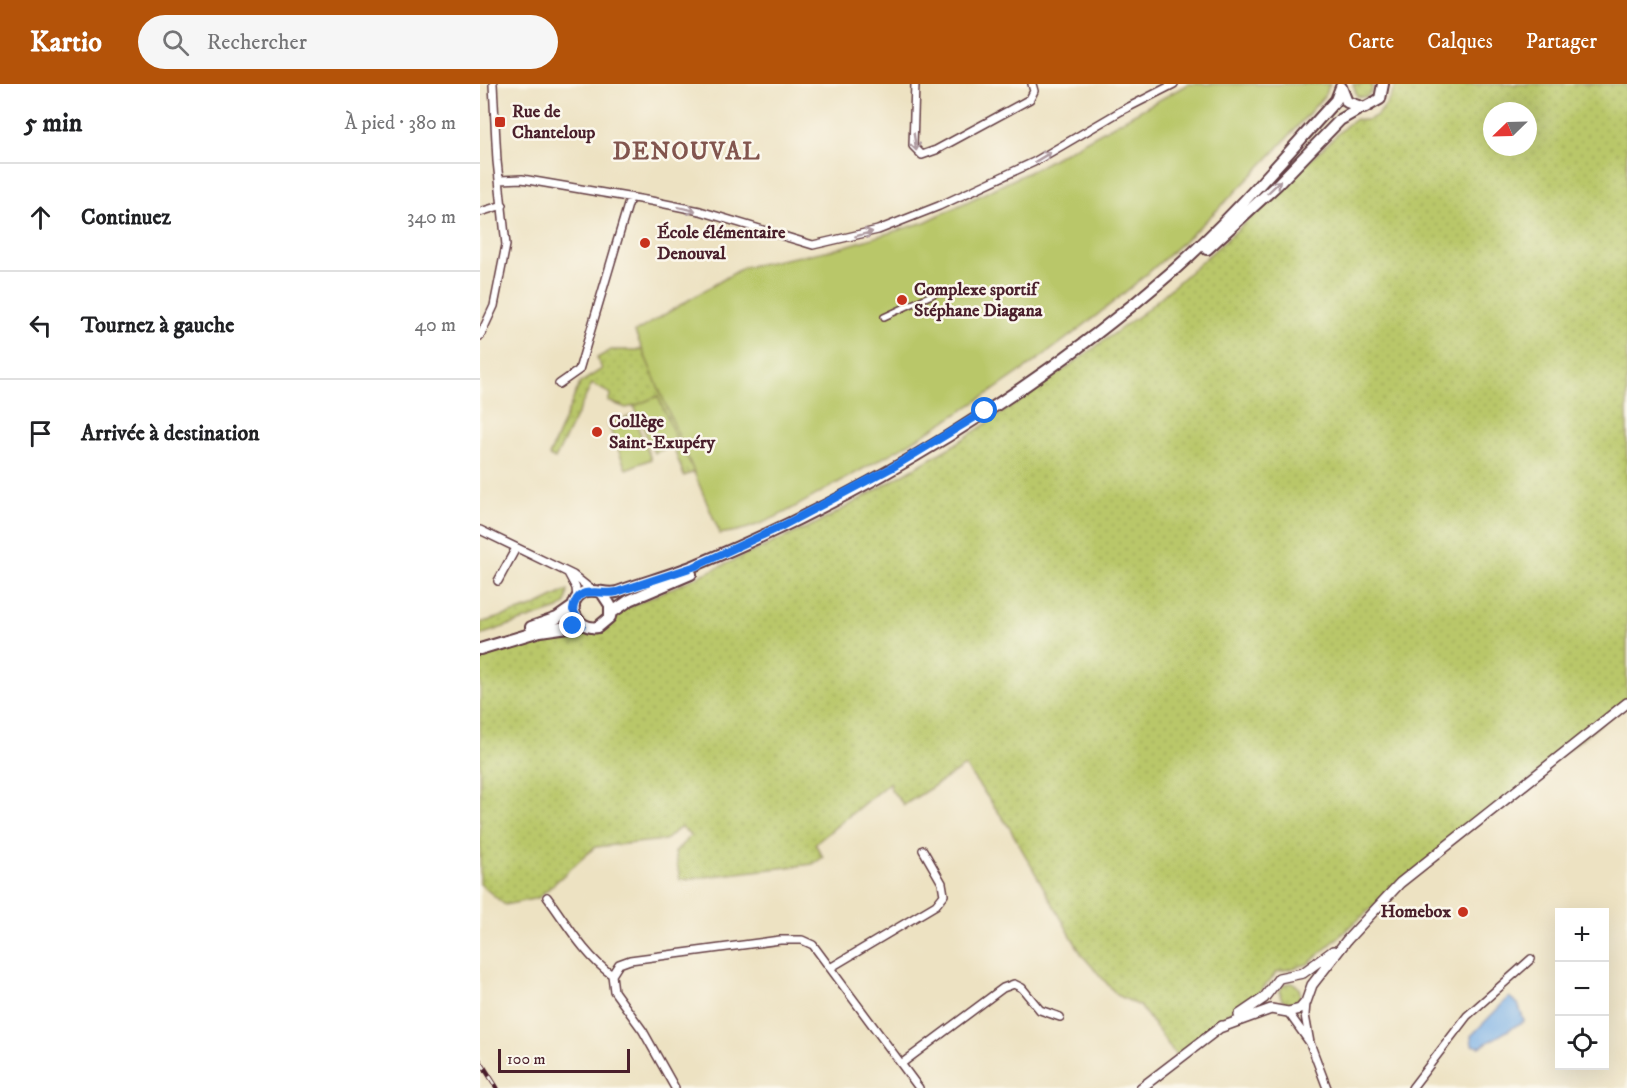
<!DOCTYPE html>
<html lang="fr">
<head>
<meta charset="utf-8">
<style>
  :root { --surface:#fff; --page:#f6f6f6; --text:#202124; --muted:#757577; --line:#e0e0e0; --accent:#b45309 }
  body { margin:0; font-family:"IM FELL DW Pica",serif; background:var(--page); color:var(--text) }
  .controls { position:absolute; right:18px; bottom:18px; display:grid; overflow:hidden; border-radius:0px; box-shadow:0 6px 24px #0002 }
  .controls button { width:54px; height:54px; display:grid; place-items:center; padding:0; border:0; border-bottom:2px solid var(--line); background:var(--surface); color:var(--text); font:30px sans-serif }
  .compass { position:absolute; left:1003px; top:18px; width:54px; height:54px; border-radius:50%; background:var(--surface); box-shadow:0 6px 24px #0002; rotate:247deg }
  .scale { position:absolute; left:18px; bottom:15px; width:132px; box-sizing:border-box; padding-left:6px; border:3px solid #4a1f2b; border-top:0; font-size:16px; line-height:21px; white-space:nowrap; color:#4a1f2b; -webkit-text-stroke:4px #fbf7ec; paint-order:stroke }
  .stop { position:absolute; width:18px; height:18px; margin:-14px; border:4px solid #1a73e8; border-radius:50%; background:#fff }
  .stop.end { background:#1a73e8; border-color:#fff; box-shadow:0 2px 6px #0008 }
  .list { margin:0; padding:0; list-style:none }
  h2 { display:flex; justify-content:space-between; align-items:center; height:78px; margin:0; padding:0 24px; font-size:26px }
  h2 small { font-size:20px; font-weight:400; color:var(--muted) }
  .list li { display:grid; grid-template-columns:39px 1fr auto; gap:18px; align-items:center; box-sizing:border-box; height:108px; padding:0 24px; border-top:2px solid var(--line) }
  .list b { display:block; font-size:22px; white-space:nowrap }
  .list em { font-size:20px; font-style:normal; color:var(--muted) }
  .icon { flex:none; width:33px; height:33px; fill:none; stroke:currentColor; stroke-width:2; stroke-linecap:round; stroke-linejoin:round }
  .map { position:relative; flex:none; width:1147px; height:1004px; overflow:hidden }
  header { display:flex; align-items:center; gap:36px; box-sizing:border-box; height:84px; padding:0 30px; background:var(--accent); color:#fff }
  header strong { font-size:28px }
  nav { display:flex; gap:33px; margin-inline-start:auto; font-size:21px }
  .search { width:420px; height:54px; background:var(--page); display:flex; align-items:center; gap:15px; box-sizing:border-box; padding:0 21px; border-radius:33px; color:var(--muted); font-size:22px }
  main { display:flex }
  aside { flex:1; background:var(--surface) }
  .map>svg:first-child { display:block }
  .grass { fill:url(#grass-dots); stroke:#82734a; stroke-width:1.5; fill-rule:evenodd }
  .park { fill:#b9c769; stroke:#82734a; stroke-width:1.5 }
  .water { fill:#76ade5; stroke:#606688; stroke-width:1.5 }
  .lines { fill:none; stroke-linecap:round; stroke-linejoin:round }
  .pedestrian-casing { stroke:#623c42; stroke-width:8 }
  .minor-casing { stroke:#623c42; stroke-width:10 }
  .tertiary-casing { stroke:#623c42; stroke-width:12 }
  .secondary-casing { stroke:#623c42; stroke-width:14 }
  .pedestrian { stroke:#fff; stroke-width:5 }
  .minor { stroke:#fff; stroke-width:7 }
  .tertiary { stroke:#fff; stroke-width:9 }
  .secondary { stroke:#fff; stroke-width:10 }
  .rail-casing { stroke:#4a1f2b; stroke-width:5 }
  .rail { stroke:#fbf7ec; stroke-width:3; stroke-dasharray:9; stroke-linecap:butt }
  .oneway { stroke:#ae9aa0 }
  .route { stroke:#1a73e8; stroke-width:8 }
  .poi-dot { fill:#c8321e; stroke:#fbf7ec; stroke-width:2 }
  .labels { text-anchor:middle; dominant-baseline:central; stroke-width:5; stroke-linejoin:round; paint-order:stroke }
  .poi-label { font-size:18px; font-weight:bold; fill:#4a1f2b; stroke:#fbf7ec; text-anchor:start }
  .district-label { font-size:24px; font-weight:bold; letter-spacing:1.5px; fill:#82554e; stroke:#fbf7ec }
</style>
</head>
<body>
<header>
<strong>Kartio</strong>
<div class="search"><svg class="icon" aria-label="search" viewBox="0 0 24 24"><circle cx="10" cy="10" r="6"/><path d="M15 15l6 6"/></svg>Rechercher</div>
<nav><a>Carte</a><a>Calques</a><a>Partager</a></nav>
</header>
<main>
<aside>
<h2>5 min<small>À pied · 380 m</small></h2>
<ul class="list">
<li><svg class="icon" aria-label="ahead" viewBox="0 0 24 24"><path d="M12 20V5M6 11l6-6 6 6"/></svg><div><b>Continuez</b></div><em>340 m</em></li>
<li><svg class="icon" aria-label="left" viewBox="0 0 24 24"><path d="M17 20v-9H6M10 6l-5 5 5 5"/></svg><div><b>Tournez à gauche</b></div><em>40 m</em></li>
<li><svg class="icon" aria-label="arrive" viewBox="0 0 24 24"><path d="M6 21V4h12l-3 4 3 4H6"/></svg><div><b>Arrivée à destination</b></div></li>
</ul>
</aside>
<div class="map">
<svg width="1147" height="1004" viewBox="0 0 1147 1004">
  <defs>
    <pattern id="grass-dots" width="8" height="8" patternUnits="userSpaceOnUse" patternTransform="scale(1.5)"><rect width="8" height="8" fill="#b9c769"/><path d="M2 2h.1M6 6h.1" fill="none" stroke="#a1aa5b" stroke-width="1.8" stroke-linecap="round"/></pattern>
  </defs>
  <rect width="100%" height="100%" fill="#fbf7ec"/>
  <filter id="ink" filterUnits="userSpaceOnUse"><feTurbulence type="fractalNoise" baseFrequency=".0167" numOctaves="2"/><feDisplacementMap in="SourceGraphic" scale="12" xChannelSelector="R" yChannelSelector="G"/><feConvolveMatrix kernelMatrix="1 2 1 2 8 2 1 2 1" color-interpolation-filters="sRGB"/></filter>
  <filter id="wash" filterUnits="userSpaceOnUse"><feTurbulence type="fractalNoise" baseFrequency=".008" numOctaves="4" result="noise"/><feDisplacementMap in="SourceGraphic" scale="24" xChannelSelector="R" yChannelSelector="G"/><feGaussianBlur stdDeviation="1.35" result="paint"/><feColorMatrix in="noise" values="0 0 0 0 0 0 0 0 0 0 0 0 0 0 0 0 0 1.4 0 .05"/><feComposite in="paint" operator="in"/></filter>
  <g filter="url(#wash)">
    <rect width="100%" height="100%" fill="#ede2c2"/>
    <path class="grass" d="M873 0H892V7L886 13 877 12Z
      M917 0H1147V619L920 799 828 880 797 888 777 911 741 935 698 974 660 922 637 911 602 871 529 743 485 682 424 721 411 706 410 698 335 760 343 773 333 780 200 796 195 768 211 751 201 743 185 756 115 763 58 814 25 821 0 800V570L92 546 113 548 129 543 145 525 344 436 474 361 552 309 665 227 753 150 867 41 876 35C898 42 909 16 917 0ZM1012 27H1048V63H1012Z
      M131 266H164L214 388 204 392 193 362 198 360 154 322 146 324 128 317 131 310 112 300 75 375 69 372 100 299 122 285 117 274Z
      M88 506 86 519 78 525 0 551V539L53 523Z
      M800 909a10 10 0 1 1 20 0a10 10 0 1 1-20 0Z"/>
    <path class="park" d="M708 0H850L844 12C712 167 552 295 372 391 339 408 305 432 271 443 261 447 250 448 240 450L155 248 264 183 356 165 445 138 551 87Z
      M178 312 198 359 174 369 154 322Z
      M153 331 171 375 146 385 128 340Z"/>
    <path class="water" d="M1029 913 1038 920 1044 937 1000 963 992 961 991 952Z"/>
  </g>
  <g filter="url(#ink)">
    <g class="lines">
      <g class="pedestrian-casing">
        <path id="pedestrian" d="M404 233 458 208"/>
      </g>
      <g class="minor-casing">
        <path id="minor" d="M435 0 433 62 442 71 456 66 550 15 554 7 552 0
          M20 96 42 95 171 117 220 127 333 161 398 146 459 122 554 78 641 27 694 0
          M0 128 23 121
          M0 252 14 222 26 161 17 77 13 0
          M79 300 99 286 150 114
          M0 446 93 491 113 507
          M88 489 96 504 97 515
          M18 497 36 464
          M67 813C87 840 104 871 132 891
          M350 884 456 821 464 811 462 799 443 766
          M132 891 139 880 150 876 300 856H322L333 861 439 1004
          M132 891 134 907 163 947 195 1004
          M808 928 830 959 825 931 826 919
          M830 959 847 1004
          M421 980 523 904 534 900 542 904 560 926 580 933
          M932 1004 987 932 1051 875"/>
      </g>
      <g class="tertiary-casing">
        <path id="tertiary" d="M759 931 784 914 799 894 823 889 853 867
          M739 944 791 925 808 928 820 925 826 918 832 901 867 856 920 799 1147 619
          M661 1004 742 942"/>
      </g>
      <g class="secondary-casing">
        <path id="secondary" d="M861 3 867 18 884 24 900 15 903 0
          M727 165 798 100 860 36 881 24
          M122 509 130 521V533L118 543C97 547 83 519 104 508 114 504 126 511 137 508 164 498 192 491 218 480 387 411 557 306 694 186 746 140 792 87 838 36L856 16 861 3
          M131 529 150 516 211 490
          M51 543 77 534 94 522
          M0 565 60 547 102 541"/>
      </g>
      <use href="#pedestrian" class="pedestrian"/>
      <use href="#minor" class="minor"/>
      <use href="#tertiary" class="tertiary"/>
      <use href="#secondary" class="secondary"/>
      <g class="rail-casing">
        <path id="rail" d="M0 977 17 1004"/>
      </g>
      <use href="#rail" class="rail"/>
    </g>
    <defs><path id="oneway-shaft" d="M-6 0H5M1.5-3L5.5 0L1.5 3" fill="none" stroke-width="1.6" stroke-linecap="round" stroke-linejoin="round" transform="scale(1.5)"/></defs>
    <g class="oneway">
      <use href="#oneway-shaft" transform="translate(435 58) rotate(82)"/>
      <use href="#oneway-shaft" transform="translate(563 73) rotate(-31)"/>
      <use href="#oneway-shaft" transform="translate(794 103) rotate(-44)"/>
      <use href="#oneway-shaft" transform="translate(207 125) rotate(12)"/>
      <use href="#oneway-shaft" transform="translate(384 150) rotate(-15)"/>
    </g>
  </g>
  <g class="lines" filter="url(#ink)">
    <path class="route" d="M93 542 102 541 93 526C97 499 119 512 137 508L216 482 302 442 413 383 505 327"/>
  </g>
  <g class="poi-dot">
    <rect x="14" y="32" width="12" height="12" rx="3"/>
    <circle cx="165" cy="159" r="6"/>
    <circle cx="422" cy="216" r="6"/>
    <circle cx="117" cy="348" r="6"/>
    <circle cx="983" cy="828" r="6"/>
  </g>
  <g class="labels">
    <g class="poi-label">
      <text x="32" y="28">Rue de<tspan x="32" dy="21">Chanteloup</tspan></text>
      <text x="177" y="149">École élémentaire<tspan x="177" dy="21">Denouval</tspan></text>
      <text x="434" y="206">Complexe sportif<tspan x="434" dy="21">Stéphane Diagana</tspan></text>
      <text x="129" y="338">Collège<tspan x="129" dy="21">Saint-Exupéry</tspan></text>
      <text x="971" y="828" text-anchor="end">Homebox</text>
    </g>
    <g class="district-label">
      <text x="207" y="68">DENOUVAL</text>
    </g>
  </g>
</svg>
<div class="controls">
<button>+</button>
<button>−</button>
<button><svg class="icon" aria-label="locate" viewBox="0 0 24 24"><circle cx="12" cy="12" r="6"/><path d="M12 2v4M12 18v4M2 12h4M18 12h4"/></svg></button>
</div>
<svg class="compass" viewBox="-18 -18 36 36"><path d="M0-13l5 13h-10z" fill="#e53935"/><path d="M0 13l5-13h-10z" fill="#757577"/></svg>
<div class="scale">100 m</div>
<div class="stop" style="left:505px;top:327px"></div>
<div class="stop end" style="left:93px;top:542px"></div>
</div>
</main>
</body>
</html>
